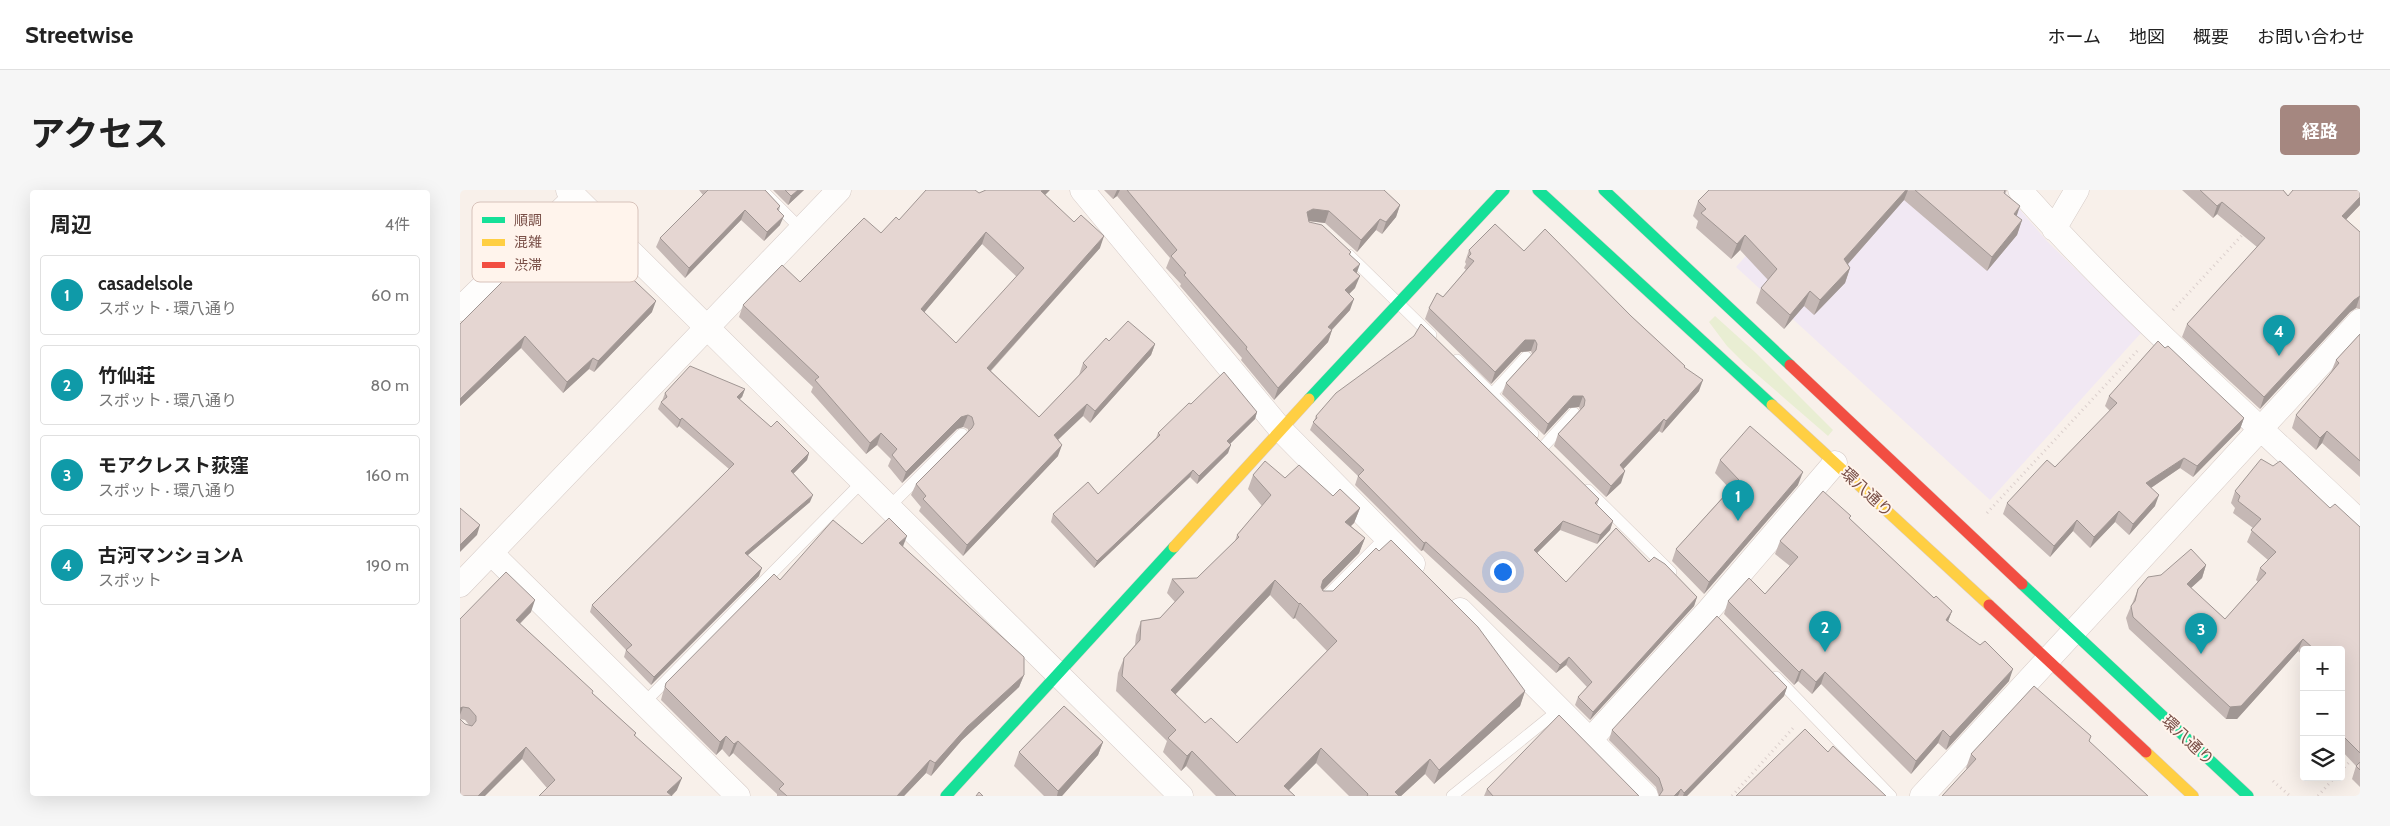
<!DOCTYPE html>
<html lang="ja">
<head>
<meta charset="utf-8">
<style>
  :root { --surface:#fff; --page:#f6f6f6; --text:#222; --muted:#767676; --line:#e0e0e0; --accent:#a58780 }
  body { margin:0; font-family:Cabin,"Noto Sans JP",sans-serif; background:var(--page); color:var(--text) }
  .controls { position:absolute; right:15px; bottom:15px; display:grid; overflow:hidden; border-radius:5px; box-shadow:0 5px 20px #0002 }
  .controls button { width:45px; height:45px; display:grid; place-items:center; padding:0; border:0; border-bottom:1px solid var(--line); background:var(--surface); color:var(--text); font:25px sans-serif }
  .you { position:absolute; left:1042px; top:381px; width:18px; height:18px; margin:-12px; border:4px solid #fff; border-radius:50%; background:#1a73e8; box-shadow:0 0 0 8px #1a73e833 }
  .badge { display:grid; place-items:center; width:32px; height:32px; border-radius:50%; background:var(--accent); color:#fff; font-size:16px; font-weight:700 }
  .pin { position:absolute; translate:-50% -41px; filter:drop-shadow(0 1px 2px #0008) }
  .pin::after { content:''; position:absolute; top:26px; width:18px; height:15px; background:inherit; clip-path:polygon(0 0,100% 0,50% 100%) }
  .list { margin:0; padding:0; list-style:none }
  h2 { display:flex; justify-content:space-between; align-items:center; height:65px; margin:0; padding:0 20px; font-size:21px }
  h2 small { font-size:16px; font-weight:400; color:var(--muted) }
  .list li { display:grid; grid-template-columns:32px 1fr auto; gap:15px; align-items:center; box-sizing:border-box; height:80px; margin:0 10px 10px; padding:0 10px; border:1px solid var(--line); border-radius:5px }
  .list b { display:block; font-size:19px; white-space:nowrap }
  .list p { margin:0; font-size:16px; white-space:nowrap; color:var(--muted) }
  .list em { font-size:16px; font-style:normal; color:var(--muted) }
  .icon { flex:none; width:28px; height:28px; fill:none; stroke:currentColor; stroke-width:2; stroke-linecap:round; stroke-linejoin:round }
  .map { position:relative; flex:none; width:1900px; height:606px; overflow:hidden; border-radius:5px }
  header { display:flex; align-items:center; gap:30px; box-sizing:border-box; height:70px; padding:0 25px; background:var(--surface); border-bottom:1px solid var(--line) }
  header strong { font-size:24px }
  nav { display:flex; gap:28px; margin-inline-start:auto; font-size:18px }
  .intro { display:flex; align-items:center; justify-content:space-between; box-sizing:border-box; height:120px; padding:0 30px }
  h1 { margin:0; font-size:35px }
  .button { padding:12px 22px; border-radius:5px; background:var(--accent); color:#fff; font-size:18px; font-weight:700 }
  main { display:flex; gap:30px; padding:0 30px }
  aside { flex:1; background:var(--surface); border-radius:5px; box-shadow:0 5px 20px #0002 }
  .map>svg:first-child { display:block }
  .education { fill:#f1e8f3 }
  .green { fill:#e9eed3 }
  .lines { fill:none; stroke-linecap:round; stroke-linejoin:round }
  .lane-casing { stroke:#d6cbc7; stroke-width:12 }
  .street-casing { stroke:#d6cbc7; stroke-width:25 }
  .fast-casing { stroke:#d9ccc8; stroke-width:12 }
  .slow-casing { stroke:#d9ccc8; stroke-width:12 }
  .jam-casing { stroke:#d9ccc8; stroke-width:12 }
  .path { stroke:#dbcfcc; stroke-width:3; stroke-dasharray:1 4; stroke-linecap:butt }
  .lane { stroke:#fefdfc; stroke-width:11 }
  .street { stroke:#fefdfc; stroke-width:24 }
  .fast { stroke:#16e098; stroke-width:11 }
  .slow { stroke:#ffcf43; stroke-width:11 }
  .jam { stroke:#f24e42; stroke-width:11 }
  .wall { fill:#c5b8b5; fill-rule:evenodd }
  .shaded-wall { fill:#a09693 }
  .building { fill:#e5d6d2; stroke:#a09693; fill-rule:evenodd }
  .labels { text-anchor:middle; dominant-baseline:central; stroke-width:4; stroke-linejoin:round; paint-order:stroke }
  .street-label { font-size:16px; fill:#794f47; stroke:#fff4ec }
  .key { fill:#fff4ec; stroke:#d7c2ba; stroke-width:1 }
  .key-label { font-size:14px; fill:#794f47 }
</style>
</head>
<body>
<header>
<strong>Streetwise</strong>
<nav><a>ホーム</a><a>地図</a><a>概要</a><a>お問い合わせ</a></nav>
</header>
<div class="intro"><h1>アクセス</h1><a class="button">経路</a></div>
<main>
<aside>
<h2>周辺<small>4件</small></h2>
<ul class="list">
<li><span class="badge" style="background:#0f9aa8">1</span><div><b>casadelsole</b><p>スポット · 環八通り</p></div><em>60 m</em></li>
<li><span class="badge" style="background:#0f9aa8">2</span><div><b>竹仙荘</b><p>スポット · 環八通り</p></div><em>80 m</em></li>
<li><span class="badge" style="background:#0f9aa8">3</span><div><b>モアクレスト荻窪</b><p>スポット · 環八通り</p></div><em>160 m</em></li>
<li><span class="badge" style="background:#0f9aa8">4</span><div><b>古河マンションA</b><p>スポット</p></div><em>190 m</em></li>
</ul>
</aside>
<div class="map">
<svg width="1900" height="606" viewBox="0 0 1900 606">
  <rect width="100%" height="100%" fill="#f8f0ea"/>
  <path class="education" d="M1344 0H1543L1587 51 1681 143 1530 310 1276 77Z"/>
  <path class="green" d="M1255 126 1296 163 1373 240 1368 246 1285 174 1267 156 1249 132Z"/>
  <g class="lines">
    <g class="lane-casing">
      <path id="lane" d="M302 0 341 39
        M889 65 971 145
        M997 170 1073 244
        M1032 204 1066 167
        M1084 256 1114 223
        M1128 300 1211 382
        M428 318 502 244
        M863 410 926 347
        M1316 487 1431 606
        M184 513 402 292
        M992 606 1100 519"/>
    </g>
    <g class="street-casing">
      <path id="street" d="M108 0 721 606
        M622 0 822 241 953 374
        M1560 0C1665 119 1786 223 1900 332
        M1594 39 1617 0
        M0 119 115 7
        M31 363 278 606
        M0 395 379 0
        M1000 420 1186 606
        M1131 549 1249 420 1375 273
        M1462 606 1900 131"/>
    </g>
    <g class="fast-casing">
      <path id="fast" d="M1078 0 1312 215
        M1144 0 1330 175
        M849 209 1044 0
        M1562 394 1788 606
        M486 606 714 357"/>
    </g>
    <g class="slow-casing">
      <path id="slow" d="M1312 215 1529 415
        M714 357 849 209
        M1686 562 1733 606"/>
    </g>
    <g class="jam-casing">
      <path id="jam" d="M1330 175 1562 394
        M1529 415 1686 562"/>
    </g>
    <path class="path" d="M1713 120 1785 42
      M1527 323 1679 159
      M1881 581 1893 568
      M1813 591 1830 606
      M1272 606 1335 536
      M1858 606 1875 587"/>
    <use href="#lane" class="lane"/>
    <use href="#street" class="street"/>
    <use href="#fast" class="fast"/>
    <use href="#slow" class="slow"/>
    <use href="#jam" class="jam"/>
  </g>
  <path class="wall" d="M239 0H305L320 16 319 21 320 35 304 51 281 30 225 88 196 57 200 48 243 5Z
    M313 0H344L328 15Z
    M644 0H924L940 15 936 27 922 44 916 40 897 62 865 33 848 31 849 32 891 62 890 65 897 83 895 98 889 104 890 120 872 140 868 152 814 210 781 170 782 168 720 96 721 94 706 78 710 68 657 6 653 9Z
    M1249 0H1547L1545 4 1557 27 1562 30 1557 45 1527 81 1444 10 1388 74 1390 78 1385 93 1354 125 1344 116 1324 139 1296 113 1301 98 1308 90 1280 60 1271 69 1236 38 1238 31 1233 26 1238 11Z
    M1722 0H1823L1828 6 1900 0V15L1886 29 1900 42V119L1896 118 1890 122 1800 219 1722 147 1727 134 1797 57 1757 24 1753 28Z
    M519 3 585 5 640 58 531 181 579 227 619 185 623 173 649 151 695 154 691 165 630 233 623 226 598 250V266L503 366 459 321 461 317 451 305 456 294 508 241V239L503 237 497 239 442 293 428 276 431 269 417 255 406 264 351 202 353 197 279 127 283 115 340 92 421 43 439 30ZM522 54 557 87 496 153 464 122Z
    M118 32 151 55 148 65 192 122 134 182 129 179 103 203 61 158 0 216V134Z
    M1009 60 1064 61 1171 126 1225 176 1224 178 1239 201 1202 243 1199 241 1163 279 1161 293 1146 307 1094 256 1098 244 1120 220 1119 217 1109 218 1084 245 1042 204 1046 193 1072 164 1071 161 1061 162 1031 194 965 129 969 118 983 107 1006 80 1004 78 1006 74 1005 72Z
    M1900 144V287L1862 253 1856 260 1832 238 1836 225 1871 182 1876 170Z
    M1705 158 1784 228 1780 239 1733 287 1720 278 1691 298 1695 316 1669 345 1655 332 1630 358 1613 341 1590 367 1543 324 1547 313 1595 277 1650 221 1645 216 1649 206Z
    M285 199 282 207 279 209 311 237 349 263 347 270 333 284 350 312 288 365 299 386 191 495 164 467 166 460 130 422 132 415 269 279 219 236 217 238 198 219 201 212 202 211 205 203Z
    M731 214 797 222 795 229 770 254 768 263 737 294 730 287 634 378 591 332 593 324 638 304 696 248 698 243Z
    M856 226 1139 309 1137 315 1153 331 1150 340 1137 354 1100 340 1077 363 1106 392 1189 372 1237 407 1234 416 1130 530 1115 515 1118 507 1127 497 1106 475 1096 483 963 360 961 361 895 295 898 286 850 240Z
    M1260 270 1338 295 1244 404 1212 371 1216 359 1270 299 1255 283Z
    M793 285 825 288 873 306 900 318 894 333 891 336 905 348 899 363 863 400V401L1065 501 1060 516 974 594 965 584 941 606H889L856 573 829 600 835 606H756L726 576 721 581 703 562 707 551 656 501 658 483 664 468 675 455 676 445 681 431 700 428 715 412 707 403 712 389 737 388 775 351 777 345 802 316 788 299ZM810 405 833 429 835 428 867 461 777 553 745 533 715 505Z
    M1775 301 1870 318 1900 337V597L1892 589 1896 576 1881 560V460H1844V466L1838 461 1777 529H1766L1669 439 1666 428 1671 416 1672 414 1678 399 1701 385 1746 375 1742 388 1731 398 1765 429 1798 392 1796 390 1800 378 1808 370 1787 352 1793 338 1773 323 1775 318 1771 313Z
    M1390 329 1474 408 1492 421 1488 431 1549 491 1486 560 1478 553 1451 584 1361 494 1352 504 1338 491 1334 495 1264 424 1268 411 1305 404 1330 376 1315 364 1320 351Z
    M402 354 443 357 564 485 559 497 502 550 471 586 466 583 444 606H317V604L273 563 269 567 262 559 256 565 201 510 202 506 206 493 320 390Z
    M71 422 60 434 132 503 176 543 175 546 217 600 212 606 87 598 62 569 5 534 9 535 5 530 0 529V429Z
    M1327 497 1324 506 1227 606H1199L1196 597 1149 550 1152 540Z
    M1629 551 1507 579 1506 578 1511 564Z
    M643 552 638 565 602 606H584L554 576 559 562Z
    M1027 599 1179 606H1024Z"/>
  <path class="shaded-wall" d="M338 0H344L328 15 331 6Z
    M583 0H590L577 13 581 1Z
    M657 0H660L657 6 653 9Z
    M1446 0H1448L1444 10 1379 84 1384 69Z
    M1900 7V15L1878 38 1882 26Z
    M1762 12 1757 24 1753 28 1757 16Z
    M940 15 936 27 922 44 926 32Z
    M1560 16 1555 31 1554 24Z
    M853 19 869 21 865 33 849 31 843 34 847 22Z
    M285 20 281 30 225 88 229 78Z
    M324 26 320 35 304 51 307 42Z
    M920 29 916 40 897 62 901 50Z
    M1562 30 1557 45 1527 81 1532 67Z
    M526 42 522 54 457 131 461 119Z
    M1285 45 1280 60 1271 69 1277 54Z
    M644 46 640 58 523 189 527 178Z
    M151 55 147 67 144 62Z
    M900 74 896 85 893 80Z
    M1390 78 1385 93 1354 125 1360 110Z
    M900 86 895 98 881 112 885 100Z
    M1350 101 1344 116 1324 139 1330 125Z
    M1900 106 1896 118 1890 122 1800 219 1804 207 1894 110Z
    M894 109 890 120 864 148 868 137Z
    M196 111 192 122 134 182 138 171Z
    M872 140 868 152 814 210 818 198Z
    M65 146 61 158 0 216V209Z
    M1065 150H1075L1071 161 1061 162 1031 194 1035 182Z
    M695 154 691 165 630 233 635 221Z
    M133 168 129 179 103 203 107 192Z
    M1243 190 1239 201 1202 243 1206 231Z
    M285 199 282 207 274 215 277 207Z
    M1113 206H1123L1119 217 1109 218 1084 245 1088 234Z
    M627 214 623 226 590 257 594 245Z
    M797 222 795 229 765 259 767 251Z
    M508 225 503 237 497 239 442 293 446 282 501 227Z
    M222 228 219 236 217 238 220 230Z
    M1784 228 1780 239 1733 287 1737 276Z
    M1204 229 1199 241 1156 287 1160 275Z
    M1867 241 1862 253 1856 260 1860 248Z
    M421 243 417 255 406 264 410 253Z
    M602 255 598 266 503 366 507 355Z
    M771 255 768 263 737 294 739 286Z
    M349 263 347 270 328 289 331 281Z
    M1724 268 1720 278 1682 304 1686 293Z
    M733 280 730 287 634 378 637 371Z
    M1165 281 1161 293 1146 307 1151 296Z
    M1343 282 1338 295 1244 404 1249 392Z
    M353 305 350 312 282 370 285 363Z
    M1699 305 1695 316 1669 345 1673 334Z
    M900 318 894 333 880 346 885 332Z
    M1659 321 1655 332 1630 358 1634 347Z
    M1617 330 1613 341 1590 367 1594 356Z
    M1103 331 1100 340 1071 369 1074 360Z
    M1153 331 1150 340 1137 354 1140 345Z
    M20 335 17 345 0 362V355Z
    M447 346 442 359 439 353Z
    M905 348 899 363 858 405 863 390Z
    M966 352 963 360 961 361 964 353Z
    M1746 375 1742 388 1722 406 1727 394Z
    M302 378 299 386 191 495 194 487Z
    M815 390 810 405 705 515 711 500Z
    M1237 407 1234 416 1130 530 1133 522Z
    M75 410 71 422 51 442 56 430Z
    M840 413 835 428 833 429 839 414Z
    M1492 421 1487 434 1486 430Z
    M1843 449 1838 461 1777 529H1766L1770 517Z
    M1109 467 1106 475 1096 483 1100 475Z
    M1342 479 1338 491 1334 495 1339 482Z
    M1553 479 1549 491 1486 560 1490 547Z
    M1365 482 1361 494 1352 504 1356 492Z
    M564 485 559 497 502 550 471 586 475 573 507 537Z
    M1327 497 1324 506 1227 606H1223L1224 603Z
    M1065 501 1060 516 974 594 979 580Z
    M3 517 0 525V518Z
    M1483 540 1478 553 1451 584 1456 571Z
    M266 546 262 559 256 565 260 552Z
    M278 551 273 563 269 567 274 554Z
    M643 552 638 565 602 606H597L598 601Z
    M66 557 62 569 25 606H18Z
    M861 558 856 573 823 606 824 596Z
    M732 561 726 576 721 581 727 566Z
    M970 569 965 584 941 606H933L935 602Z
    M470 570 466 583 444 606H437Z
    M222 588 217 600 211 606 207 602Z
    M1221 599 1218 606H1214Z"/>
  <path class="building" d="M248 0H305L320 16 317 19 324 26 307 42 285 20 229 78 200 48Z
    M325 0H338L331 6Z
    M466 0H515L519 3 526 0H583L581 1 614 32 621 25 644 46 527 178 579 227 627 177 623 173 646 148 649 151 668 131 695 154 635 221 627 214 594 245 602 255 507 355 463 309 466 306 456 294 512 238 514 234 512 227 508 225 501 227 446 282 432 265 437 259 421 243 410 253 355 190 359 187 283 115 322 75 340 92 404 28 421 43 436 27 439 30ZM526 42 564 78 496 153 461 119Z
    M667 0H924L940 15 926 32 920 29 901 50 869 21 853 19 847 22 849 32 862 35 891 62 889 64 900 74 893 80 900 86 885 100 894 109 868 137 872 140 818 198 786 159 787 157 724 85 726 83 711 66 717 60Z
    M1249 0H1446L1384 69 1390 78 1360 110 1350 101 1330 125 1301 98 1317 79 1285 45 1277 54 1241 23 1246 19 1238 11Z
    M1455 0H1545L1544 3 1560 16 1554 24 1562 30 1532 67Z
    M1740 0H1823L1828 6 1833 0H1900V7L1882 26 1900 42V106L1894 110 1804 207 1727 134 1805 48 1762 12 1757 16Z
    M110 24 118 32 125 26 151 55 144 62 196 111 138 171 133 168 107 192 65 146 0 209V134Z
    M1035 34 1064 61 1085 39 1171 126 1225 176 1224 177 1243 190 1206 231 1204 229 1160 275 1165 281 1151 296 1098 244 1124 216 1125 210 1123 206H1113L1088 234 1046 193 1076 160 1077 154 1075 150H1065L1035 182 969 118 977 103 983 107 1014 71 1008 67 1011 64 1009 60Z
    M961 134 1139 309 1135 313 1153 331 1140 345 1103 331 1074 360 1106 392 1156 338 1189 372 1194 367 1205 374 1237 407 1133 522 1118 507 1132 492 1109 467 1100 475 966 352 964 353 898 286 904 280 853 232 857 228 856 226 876 203 954 146Z
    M1900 144V271L1867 241 1860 248 1836 225 1879 173 1876 170Z
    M1698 151 1705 158 1708 156 1784 228 1737 276 1724 268 1686 293 1699 305 1673 334 1659 321 1634 347 1617 330 1594 356 1547 313 1587 270 1595 277 1657 213 1649 206Z
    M230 176 285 199 277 207 311 237 317 231 349 263 331 281 353 305 285 363 302 378 194 487 166 460 172 455 132 415 274 274 222 228 220 230 201 212 207 207 205 203Z
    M764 182 797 222 767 251 771 255 739 286 733 280 637 371 593 324 628 292 638 304 700 245 698 243 729 213 731 214Z
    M1290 236 1343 282 1249 392 1216 359 1279 290 1260 270Z
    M1801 269 1813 276 1820 271 1870 318 1875 314 1900 337V563L1881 544V460H1855L1843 449 1781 516 1770 517 1673 427 1671 416 1675 411 1678 399 1688 387 1701 385 1731 359 1746 375 1727 394 1765 429 1806 383 1800 378 1816 362 1791 340 1801 329 1778 311 1780 306 1775 301Z
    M805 271 825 288 839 275 873 306 880 299 900 318 885 332 905 348 863 390 861 397 863 401H873L916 358 919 361 931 350 1018 437 1065 501 979 580 970 569 935 602 939 606H907L908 604 861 558 824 596 835 606H776L732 561 727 566 708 548 716 540 662 486 664 468 680 450 681 431 700 428 724 402 712 389 737 388 779 347 777 345 811 305 793 285ZM815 390 839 414 840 413 877 451 777 553 751 528 745 533 711 500Z
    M1363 301 1391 326 1389 328 1474 408 1476 406 1492 421 1486 430 1520 455 1525 451 1553 479 1490 547 1483 540 1456 571 1365 482 1356 492 1342 479 1339 482 1268 411 1289 388 1305 404 1338 367 1320 351Z
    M0 318 20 335 0 355Z
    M429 328 447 346 439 353 564 467V485L507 537 475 573 470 570 437 606H327L319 599 324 594 278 551 274 554 266 546 260 552 205 497 206 493 314 384 320 390 373 330 402 354Z
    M46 382 75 410 56 430 133 501 132 503 176 543 174 545 222 588 207 602 212 606H79L95 590 66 557 18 606H0V529L5 534 12 536 16 531V526L9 518 3 517 0 518V429Z
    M1257 426 1327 497 1224 603 1221 599 1214 606H1199L1203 600 1199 588 1152 540Z
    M1574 496 1631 546 1629 551 1688 606H1482L1516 569 1511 564Z
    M604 516 643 552 598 601 559 562Z
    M1099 525 1179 606H1033L1027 599Z
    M1345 539 1368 562 1373 556 1426 606H1276Z
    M1900 572V580L1896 576Z
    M519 602 523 606H516Z"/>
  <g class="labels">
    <g class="street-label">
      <text transform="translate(1407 302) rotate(43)">環八通り</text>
      <text transform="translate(1728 550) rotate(43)">環八通り</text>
    </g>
  </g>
  <rect x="12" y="12" width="166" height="80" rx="8" class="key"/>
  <rect x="22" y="27" width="23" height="6" fill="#16e098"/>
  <rect x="22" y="49" width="23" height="7" fill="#ffcf43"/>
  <rect x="22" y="72" width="23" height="6" fill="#f24e42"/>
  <g class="key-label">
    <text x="54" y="35">順調</text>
    <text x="54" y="57">混雑</text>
    <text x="54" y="80">渋滞</text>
  </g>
</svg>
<div class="controls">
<button>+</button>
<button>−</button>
<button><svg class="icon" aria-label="layers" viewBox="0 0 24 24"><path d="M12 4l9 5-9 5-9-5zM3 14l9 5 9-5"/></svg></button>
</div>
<div class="you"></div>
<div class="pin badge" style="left:1278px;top:331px;background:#0f9aa8">1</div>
<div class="pin badge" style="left:1365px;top:462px;background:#0f9aa8">2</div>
<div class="pin badge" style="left:1741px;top:464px;background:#0f9aa8">3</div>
<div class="pin badge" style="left:1819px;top:166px;background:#0f9aa8">4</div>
</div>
</main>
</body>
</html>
